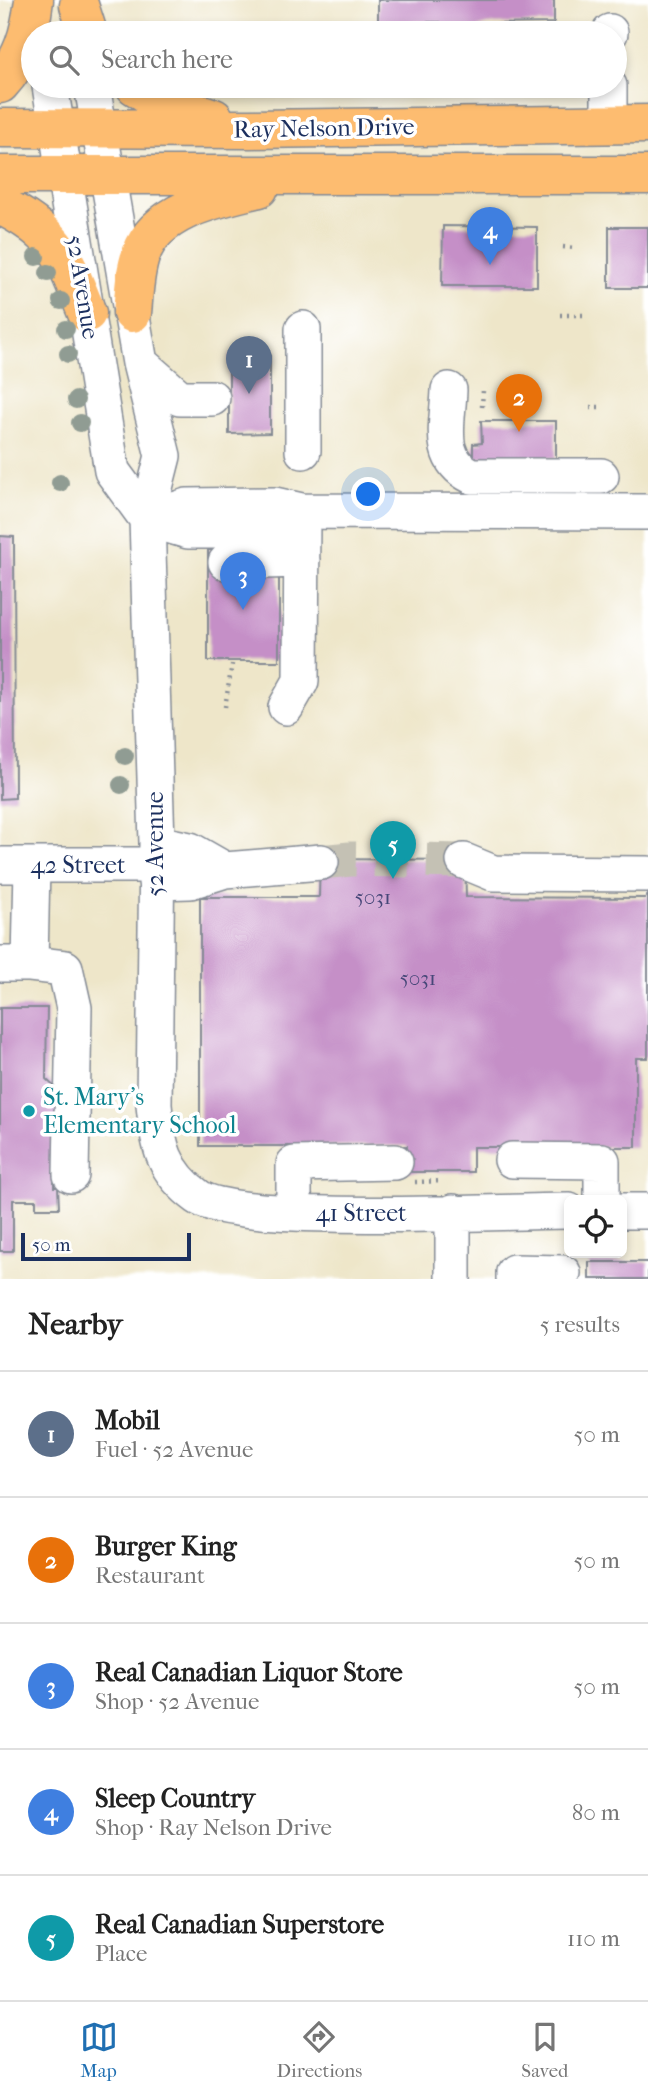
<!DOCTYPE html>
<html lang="en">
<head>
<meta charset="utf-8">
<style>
  :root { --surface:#fff; --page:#f2f2f2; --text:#222; --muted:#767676; --line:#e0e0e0; --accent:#1f6fb2 }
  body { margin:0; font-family:"IM FELL French Canon",serif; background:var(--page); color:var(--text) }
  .controls { position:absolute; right:21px; bottom:21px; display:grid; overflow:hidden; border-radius:10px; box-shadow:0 4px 10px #0003 }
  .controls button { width:63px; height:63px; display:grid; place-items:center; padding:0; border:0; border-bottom:2px solid var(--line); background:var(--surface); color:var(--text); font:35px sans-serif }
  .scale { position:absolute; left:21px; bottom:18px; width:170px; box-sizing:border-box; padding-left:7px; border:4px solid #1b2f5e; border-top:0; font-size:19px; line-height:24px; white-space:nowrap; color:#1b2f5e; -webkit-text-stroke:5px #fff; paint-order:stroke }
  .you { position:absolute; left:369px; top:495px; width:24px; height:24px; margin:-18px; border:5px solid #fff; border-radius:50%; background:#1a73e8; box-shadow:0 0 0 10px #1a73e833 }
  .badge { display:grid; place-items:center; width:46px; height:46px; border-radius:50%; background:var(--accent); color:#fff; font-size:23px; font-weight:700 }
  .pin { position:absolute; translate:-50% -58px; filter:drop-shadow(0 2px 4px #0008) }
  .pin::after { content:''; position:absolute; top:37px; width:24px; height:21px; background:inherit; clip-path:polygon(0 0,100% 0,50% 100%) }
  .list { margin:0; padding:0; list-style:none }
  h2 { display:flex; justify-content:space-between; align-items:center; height:91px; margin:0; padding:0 28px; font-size:30px }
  h2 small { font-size:23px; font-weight:400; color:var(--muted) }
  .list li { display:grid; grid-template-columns:46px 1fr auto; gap:21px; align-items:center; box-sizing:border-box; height:126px; padding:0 28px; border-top:2px solid var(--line) }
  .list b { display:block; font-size:26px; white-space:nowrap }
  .list p { margin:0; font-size:23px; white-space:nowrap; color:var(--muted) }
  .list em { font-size:23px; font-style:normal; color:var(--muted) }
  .icon { flex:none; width:38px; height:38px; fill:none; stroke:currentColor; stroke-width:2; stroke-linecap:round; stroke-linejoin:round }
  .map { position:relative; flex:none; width:648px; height:1279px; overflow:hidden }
  .search { position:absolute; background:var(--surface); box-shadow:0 4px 10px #0003; left:21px; right:21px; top:21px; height:77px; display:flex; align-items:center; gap:18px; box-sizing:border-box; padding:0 24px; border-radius:38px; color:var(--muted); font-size:26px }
  .sheet { height:721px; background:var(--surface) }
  nav { display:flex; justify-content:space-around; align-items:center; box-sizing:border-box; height:98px; border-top:2px solid var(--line); background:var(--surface); font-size:19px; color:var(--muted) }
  nav a { display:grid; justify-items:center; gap:4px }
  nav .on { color:var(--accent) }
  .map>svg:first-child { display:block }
  .building { fill:#c58fc7 }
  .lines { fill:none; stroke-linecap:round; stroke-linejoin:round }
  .minor-tunnel { stroke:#c4c1b4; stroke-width:35; stroke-dasharray:35 18; stroke-linecap:butt }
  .minor-casing { stroke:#848a94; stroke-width:38 }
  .highway-casing { stroke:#848a94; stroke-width:41 }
  .path { stroke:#848a94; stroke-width:4.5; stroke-dasharray:2 5; stroke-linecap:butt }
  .minor { stroke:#fff; stroke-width:35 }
  .highway { stroke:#fdbc70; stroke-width:38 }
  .tree { fill:#909c93 }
  .culture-dot { fill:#0f9aa8; stroke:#fff; stroke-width:2.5 }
  .labels { text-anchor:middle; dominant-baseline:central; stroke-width:7; stroke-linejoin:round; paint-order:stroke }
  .number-label { font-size:21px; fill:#464778 }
  .street-label { font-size:24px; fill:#1b2f5e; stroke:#fff }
  .culture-label { font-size:24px; fill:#0d838f; stroke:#fff; text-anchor:start }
</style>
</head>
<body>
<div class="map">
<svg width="648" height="1279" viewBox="0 0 648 1279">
  <rect width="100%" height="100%" fill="#fff"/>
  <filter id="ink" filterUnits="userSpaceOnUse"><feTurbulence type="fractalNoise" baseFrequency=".0143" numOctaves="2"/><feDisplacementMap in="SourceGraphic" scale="14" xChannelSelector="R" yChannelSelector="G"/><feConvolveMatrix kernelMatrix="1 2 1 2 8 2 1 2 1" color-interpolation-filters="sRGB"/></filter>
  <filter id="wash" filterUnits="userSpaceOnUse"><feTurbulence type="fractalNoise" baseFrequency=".00686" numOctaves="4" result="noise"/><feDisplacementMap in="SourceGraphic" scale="28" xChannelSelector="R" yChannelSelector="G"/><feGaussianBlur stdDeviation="1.57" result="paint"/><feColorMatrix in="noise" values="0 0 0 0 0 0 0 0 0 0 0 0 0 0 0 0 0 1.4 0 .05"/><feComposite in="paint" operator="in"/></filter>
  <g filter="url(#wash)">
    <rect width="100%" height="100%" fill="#eee6c9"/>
    <g id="blocks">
      <path class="building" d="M378 0H554V23L487 24 474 29 440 30V22H378Z
        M443 226 537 227V286H442Z
        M609 227H648V288H609Z
        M229 354H270V433L229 434Z
        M481 421H556V458H473V444L482 443Z
        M0 536 14 537 15 798 0 799Z
        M208 550H226L279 570V661H208Z
        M320 859 465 860 466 897 645 898 648 895V1058H636V1147H473V1172H407V1146H200V897H319Z
        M0 1008H47L46 1079 59 1091V1131L54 1135V1187H58L59 1208H36V1200H13V1251H0Z
        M589 1262H648V1279H589Z"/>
    </g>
  </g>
  <g filter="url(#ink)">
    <use href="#blocks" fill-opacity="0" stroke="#848a94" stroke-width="2"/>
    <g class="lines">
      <path class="minor-tunnel" d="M321 862 350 859 464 861"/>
      <g class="minor-casing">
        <path id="minor" d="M610 33V32
          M50 86 112 471 147 519
          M92 86 140 363 163 456 147 519 157 843 154 1105C158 1145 163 1172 198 1197 237 1225 506 1211 569 1211
          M609 124V86
          M140 363 180 398H212
          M449 390C448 424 436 459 472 476H601
          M303 451V329
          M147 519 187 506 275 505 302 511 648 512
          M147 519 188 531H274L302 511
          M226 562 302 560
          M286 707 301 681 302 511
          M157 843 190 850 225 870
          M464 861 493 873 648 874
          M0 865H157
          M156 882 190 881 225 870 321 862
          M0 964H30L32 865
          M30 964 65 968 74 1008 71 1175
          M512 1160 602 1161V1200
          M622 1211H648
          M294 1213V1164L395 1162
          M453 1279V1212
          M514 1279V1272L563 1273"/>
      </g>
      <g class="highway-casing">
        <path id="highway" d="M79 5 88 33
          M0 84C23 59 30 33 34 0
          M135 86 154 98 214 118
          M0 128 250 129 648 124
          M0 175H648
          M0 205C58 233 64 257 87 313
          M132 313C134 293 134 273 141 254 157 209 219 198 259 188"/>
      </g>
      <path class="path" d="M563 247 576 248
        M560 315H586
        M482 407 483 390
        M590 407H603
        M225 707 232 664
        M189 1119 200 1124
        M415 1182 442 1181"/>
      <use href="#minor" class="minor"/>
      <use href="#highway" class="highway"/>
    </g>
    <g class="tree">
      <circle cx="36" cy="257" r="9"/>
      <circle cx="48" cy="273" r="9"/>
      <circle cx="61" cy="301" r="9"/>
      <circle cx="66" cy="329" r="9"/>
      <circle cx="68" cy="354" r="9"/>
      <circle cx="76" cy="400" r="9"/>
      <circle cx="80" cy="423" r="9"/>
      <circle cx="60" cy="483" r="9"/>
      <circle cx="125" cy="756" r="9"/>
      <circle cx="121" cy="785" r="9"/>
    </g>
  </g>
  <circle class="culture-dot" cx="29" cy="1111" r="7"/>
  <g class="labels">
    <g class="number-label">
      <text x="373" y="897">5031</text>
      <text x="418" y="978">5031</text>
    </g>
    <g class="street-label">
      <text transform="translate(324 128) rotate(-1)">Ray Nelson Drive</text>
      <text transform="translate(83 287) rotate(81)">52 Avenue</text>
      <text transform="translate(155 844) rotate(-90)">52 Avenue</text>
      <text x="78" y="865">42 Street</text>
      <text x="361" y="1213">41 Street</text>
    </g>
    <g class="culture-label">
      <text x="43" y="1097">St. Mary's<tspan x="43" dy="28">Elementary School</tspan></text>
    </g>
  </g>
</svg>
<div class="controls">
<button><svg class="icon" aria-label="locate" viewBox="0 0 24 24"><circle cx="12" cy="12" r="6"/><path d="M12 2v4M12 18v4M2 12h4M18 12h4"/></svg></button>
</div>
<div class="scale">50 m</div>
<div class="you"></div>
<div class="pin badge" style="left:249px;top:394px;background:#5c6f8a">1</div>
<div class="pin badge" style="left:519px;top:432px;background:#e8710a">2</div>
<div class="pin badge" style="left:243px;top:610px;background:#3f7fe0">3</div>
<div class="pin badge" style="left:490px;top:265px;background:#3f7fe0">4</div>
<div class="pin badge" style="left:393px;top:879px;background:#0f9aa8">5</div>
<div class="search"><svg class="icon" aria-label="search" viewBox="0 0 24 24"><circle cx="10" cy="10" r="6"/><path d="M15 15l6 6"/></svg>Search here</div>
</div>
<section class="sheet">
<h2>Nearby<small>5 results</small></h2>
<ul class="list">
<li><span class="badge" style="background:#5c6f8a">1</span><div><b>Mobil</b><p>Fuel · 52 Avenue</p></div><em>50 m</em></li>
<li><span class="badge" style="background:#e8710a">2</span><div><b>Burger King</b><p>Restaurant</p></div><em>50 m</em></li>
<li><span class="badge" style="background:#3f7fe0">3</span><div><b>Real Canadian Liquor Store</b><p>Shop · 52 Avenue</p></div><em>50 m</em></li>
<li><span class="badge" style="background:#3f7fe0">4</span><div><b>Sleep Country</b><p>Shop · Ray Nelson Drive</p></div><em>80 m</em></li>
<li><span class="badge" style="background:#0f9aa8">5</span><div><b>Real Canadian Superstore</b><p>Place</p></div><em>110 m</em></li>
</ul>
</section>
<nav>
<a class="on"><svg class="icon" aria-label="map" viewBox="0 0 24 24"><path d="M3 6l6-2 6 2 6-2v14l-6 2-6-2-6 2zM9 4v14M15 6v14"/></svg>Map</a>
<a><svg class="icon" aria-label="directions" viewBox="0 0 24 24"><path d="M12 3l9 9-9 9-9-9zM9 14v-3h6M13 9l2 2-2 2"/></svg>Directions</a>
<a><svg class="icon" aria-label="saved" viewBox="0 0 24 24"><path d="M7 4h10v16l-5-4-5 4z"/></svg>Saved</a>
</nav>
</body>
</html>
